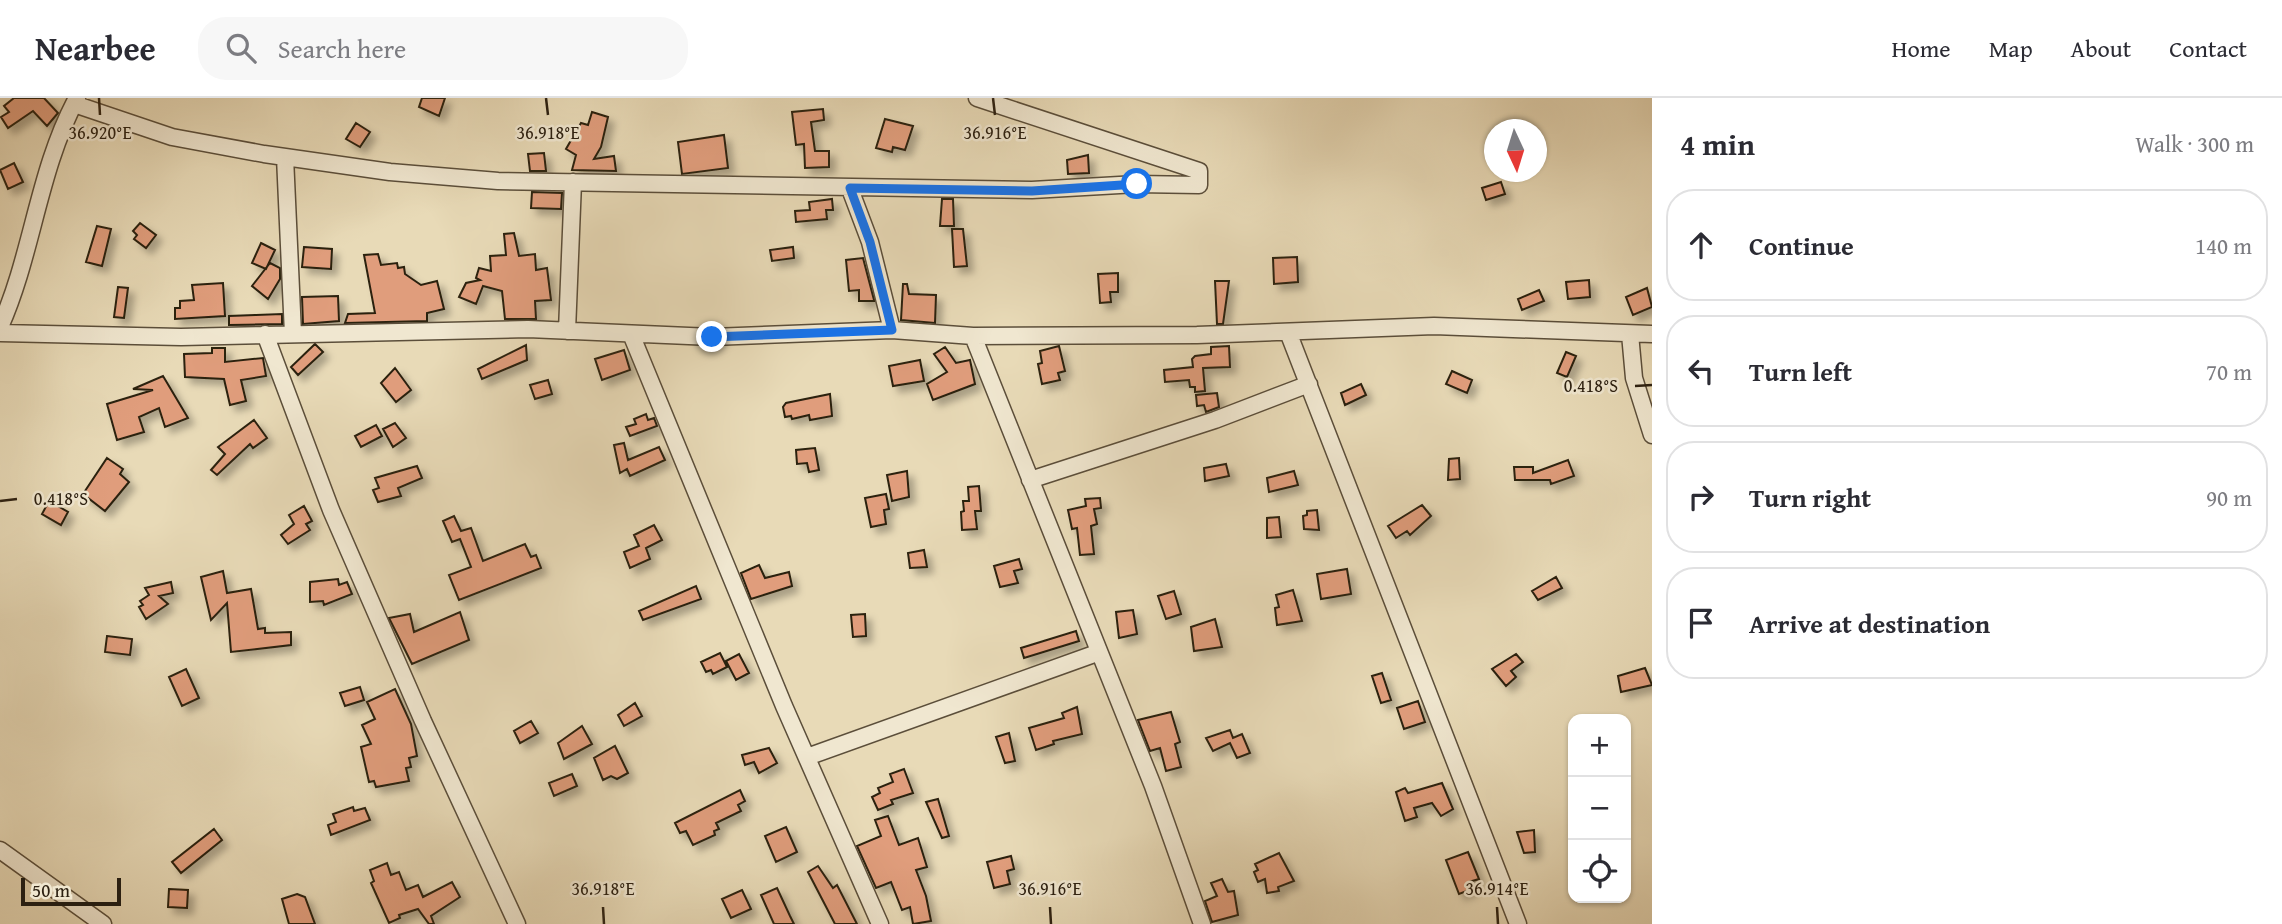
<!DOCTYPE html>
<html lang="en">
<head>
<meta charset="utf-8">
<style>
  :root { --surface:#fff; --page:#f7f7f7; --text:#2b2b33; --muted:#7c7c81; --line:#e1e1e2 }
  body { margin:0; font-family:"Gentium Book Plus",serif; background:var(--page); color:var(--text) }
  .controls { position:absolute; right:21px; bottom:21px; display:grid; overflow:hidden; border-radius:14px; box-shadow:0 2px 5px #0004 }
  .controls button { width:63px; height:63px; display:grid; place-items:center; padding:0; border:0; border-bottom:2px solid var(--line); background:var(--surface); color:var(--text); font:35px sans-serif }
  .compass { position:absolute; left:1484px; top:21px; width:63px; height:63px; border-radius:50%; background:var(--surface); box-shadow:0 2px 5px #0004; rotate:176deg }
  .scale { position:absolute; left:21px; bottom:18px; width:100px; box-sizing:border-box; padding-left:7px; border:4px solid #2c2011; border-top:0; font-size:19px; line-height:24px; white-space:nowrap; color:#2c2011; -webkit-text-stroke:5px #f0e7d0; paint-order:stroke }
  .stop { position:absolute; width:21px; height:21px; margin:-16px; border:5px solid #1a73e8; border-radius:50%; background:#fff }
  .stop.end { background:#1a73e8; border-color:#fff; box-shadow:0 2px 7px #0008 }
  .list { margin:0; padding:0; list-style:none }
  h2 { display:flex; justify-content:space-between; align-items:center; height:91px; margin:0; padding:0 28px; font-size:30px }
  h2 small { font-size:23px; font-weight:400; color:var(--muted) }
  .list li { display:grid; grid-template-columns:46px 1fr auto; gap:21px; align-items:center; box-sizing:border-box; height:112px; margin:0 14px 14px; padding:0 14px; border:2px solid var(--line); border-radius:28px }
  .list b { display:block; font-size:26px; white-space:nowrap }
  .list em { font-size:23px; font-style:normal; color:var(--muted) }
  .icon { flex:none; width:38px; height:38px; fill:none; stroke:currentColor; stroke-width:2; stroke-linecap:round; stroke-linejoin:round }
  .map { position:relative; flex:none; width:1652px; height:826px; overflow:hidden }
  header { display:flex; align-items:center; gap:42px; box-sizing:border-box; height:98px; padding:0 35px; background:var(--surface); border-bottom:2px solid var(--line) }
  header strong { font-size:33px }
  nav { display:flex; gap:38px; margin-inline-start:auto; font-size:24px }
  .search { width:490px; height:63px; background:var(--page); display:flex; align-items:center; gap:18px; box-sizing:border-box; padding:0 24px; border-radius:28px; color:var(--muted); font-size:26px }
  main { display:flex }
  aside { flex:1; background:var(--surface) }
  .map>svg:first-child { display:block }
  .building { fill:#e09d7b; stroke:#2c2011; stroke-width:2; filter:url(#shadow) }
  .lines { fill:none; stroke-linecap:round; stroke-linejoin:round }
  .minor-casing { stroke:#5b4e3a; stroke-width:19 }
  .minor { stroke:#f0e7d0; stroke-width:16 }
  .route { stroke:#1a73e8; stroke-width:9 }
  .ticks { fill:none; stroke:#2c2011; stroke-width:2.5 }
  .ticks-label { font-size:18px; text-anchor:middle; fill:#2c2011; stroke:#f0e7d0; stroke-width:5; stroke-linejoin:round; paint-order:stroke }
</style>
</head>
<body>
<header>
<strong>Nearbee</strong>
<div class="search"><svg class="icon" aria-label="search" viewBox="0 0 24 24"><circle cx="10" cy="10" r="6"/><path d="M15 15l6 6"/></svg>Search here</div>
<nav><a>Home</a><a>Map</a><a>About</a><a>Contact</a></nav>
</header>
<main>
<div class="map">
<svg width="1652" height="826" viewBox="0 0 1652 826">
  <defs>
    <filter id="shadow"><feDropShadow dx="6" dy="6" stdDeviation="3.5" flood-color="#0004"/></filter>
  </defs>
  <rect width="100%" height="100%" fill="#e8dab7"/>
  <filter id="stains"><feTurbulence type="fractalNoise" baseFrequency=".00286" numOctaves="4"/><feColorMatrix values="0 0 0 0 .2 0 0 0 0 .09 0 0 0 0 .02 0 0 0 .5 -.17"/></filter>
  <radialGradient id="worn" r=".72"><stop offset=".6" stop-color="#630" stop-opacity="0"/><stop offset="1" stop-color="#630" stop-opacity=".3"/></radialGradient>
  <path class="building" d="M14 0H44L58 15 47 28 33 13 8 30 1 19 9 14 4 8Z
    M422 0H445L439 18 419 9Z
    M823 11 824 22 811 24 815 53H829V69L805 70 804 46 796 47 792 14Z
    M592 14 608 19 601 49 594 61 614 58 616 73 572 72 576 57 566 51 581 25 588 27Z
    M885 21 913 28 905 52 893 49 892 54 876 50Z
    M356 25 370 34 360 49 346 41Z
    M724 37 728 70 682 76 678 44Z
    M544 55 546 73H530L528 56Z
    M1088 57 1089 75 1068 76 1067 62Z
    M14 65 23 84 8 91 0 72Z
    M1501 84 1505 96 1486 102 1482 90Z
    M532 94 562 95 561 111 531 110Z
    M832 101 833 112H826L827 121 796 124 795 113 810 112 809 104Z
    M942 101H953L954 128H940Z
    M140 125 156 137 146 150 134 141 137 137 133 133Z
    M97 128 111 131 102 168 86 164Z
    M952 131H963L967 168 954 169Z
    M514 135 519 158 535 156 536 172 547 170 551 202 535 203 536 221H505L502 193 483 188 476 206 459 199 466 185 480 182 476 180 479 170 491 173 490 158 506 157 504 136Z
    M261 145 275 152 266 171 252 165Z
    M304 149 332 151 331 171 302 169Z
    M793 149 794 160 772 163 770 152Z
    M378 156 381 167 397 165 398 170 404 169 405 176 421 187 437 183 444 211 427 215V223L345 225 348 216 375 215 364 157Z
    M1297 159 1298 184 1274 186 1273 160Z
    M863 160 874 202V203H859V192L849 193 846 162Z
    M270 165 280 170V181L268 201 252 188Z
    M1118 175V194H1110L1111 204 1100 205 1098 176Z
    M1589 182 1590 199 1568 201 1566 184Z
    M1215 183H1229L1223 226H1217Z
    M223 185 225 218 175 221V210H180V203L194 202 192 187Z
    M903 186H907L909 196 936 197 935 225 901 222Z
    M118 189 128 190 124 220 114 219Z
    M1647 190 1652 209 1633 217 1626 199Z
    M1539 192 1544 203 1522 212 1518 201Z
    M338 198 339 223 303 226 302 199Z
    M282 216V226L229 227V218Z
    M315 246 323 254 298 277 291 269Z
    M526 247 527 262 482 281 478 271Z
    M1059 248 1065 273 1058 275 1060 282 1042 286 1038 266 1042 265 1040 253Z
    M1229 248 1230 269 1203 270 1205 293 1195 294V289H1190L1189 282 1165 284 1164 272 1193 269 1192 261 1195 258 1211 256V249Z
    M945 249 956 265 970 262 975 286 933 302 927 286 947 274 934 256Z
    M212 250H225V264L263 260 266 278 241 282 246 303 230 307 224 281 185 279 184 256 212 255Z
    M624 252 630 272 602 282 595 261Z
    M1566 254 1576 258 1567 279 1557 275Z
    M920 262 924 283 893 288 889 268Z
    M395 270 411 292 396 304 381 285Z
    M1452 273 1472 282 1467 295 1446 286Z
    M163 278 188 320 165 329 159 310 139 319 144 334 117 342 107 306 153 292 133 291Z
    M548 282 552 296 535 301 530 287Z
    M1361 286 1366 297 1345 307 1341 295Z
    M1217 295 1219 309 1206 314 1204 307 1197 308 1196 297Z
    M830 296 832 318 810 322 809 317 792 321 791 318 785 319 783 309 786 305Z
    M646 316 648 322 654 320 657 328 630 338 626 329 636 326 634 321Z
    M254 322 267 340 253 350 250 346 217 377 211 372 225 356 218 349Z
    M395 325 406 340 393 349 383 331Z
    M376 327 382 338 361 349 355 338Z
    M624 345 628 362 659 349 665 362 630 378 627 371 620 375 614 347Z
    M815 350 819 372 809 374 807 365 797 366 796 352Z
    M107 360 123 371 120 376 129 384 105 413 83 396Z
    M1459 360 1460 381 1448 382 1449 361Z
    M1568 362 1574 378 1551 386 1550 382H1515L1514 369H1533V375Z
    M1226 366 1229 378 1205 383 1204 370Z
    M417 368 422 380 398 390 401 398 378 404 373 392 379 390 375 380Z
    M907 373 909 399 892 403 887 377Z
    M1294 373 1298 387 1269 394 1267 380Z
    M979 388 981 413H975L977 431 962 432 961 414 964 413 963 403H969L968 389Z
    M886 396 889 411 884 412 886 426 871 429 865 400Z
    M1100 400 1101 410 1094 411 1097 426 1091 428 1094 456 1080 457 1077 430 1072 431 1068 412 1086 408 1085 401Z
    M49 403 68 414 61 427 42 416Z
    M1422 407 1431 418 1410 437 1407 433 1396 440 1388 428Z
    M304 408 312 423 306 426 310 432 288 446 281 437 294 426 289 417Z
    M1317 412 1319 432 1304 431 1303 418 1307 417V413Z
    M454 418 461 433 471 430 483 463 525 446 531 459 536 457 541 470 459 502 449 477 471 469 460 441 452 444 443 423Z
    M1279 419 1281 439 1267 440V420Z
    M654 427 662 442 646 450 650 461 630 470 624 454 639 448 634 437Z
    M924 452 927 469 910 470 908 455Z
    M1019 461 1022 471 1014 473 1018 485 1000 489 994 468Z
    M759 467 765 480 789 474 792 488 751 501 741 475Z
    M1347 471 1351 496 1321 501 1317 476Z
    M223 473 227 495 251 491 258 531 265 530V535L291 534V547L231 554 227 505 211 522 201 479Z
    M1556 479 1562 490 1538 502 1532 493Z
    M338 481 339 487 347 484 352 496 324 507 323 503 310 504V484Z
    M171 484 173 495 159 498 168 506 146 521 139 509 143 507 140 503 149 497 145 490Z
    M696 488 701 501 643 522 639 513Z
    M1293 492 1302 523 1277 527 1275 510 1279 509 1276 497Z
    M1174 493 1181 516 1166 521 1158 498Z
    M1133 512 1137 536 1119 540 1116 514Z
    M460 514 469 542 412 566 389 520 410 516 414 534Z
    M865 516 866 538 853 539 851 517Z
    M1215 521 1222 549 1194 553 1191 529Z
    M1076 533 1079 543 1024 560 1021 550Z
    M107 538 132 541 130 557 105 554Z
    M720 555 727 569 713 576 711 572 706 574 701 564Z
    M739 556 749 575 736 582 726 563Z
    M1516 556 1523 564 1511 573 1516 579 1506 588 1492 571Z
    M1645 570 1652 587 1621 594 1618 578Z
    M186 571 199 600 182 608 169 579Z
    M1382 575 1391 602 1381 605 1372 578Z
    M360 589 364 602 345 608 340 595Z
    M395 591 411 626 417 658 409 660 411 669 406 670 409 683 376 689 374 683 369 684 361 649 371 646 362 627 375 621 367 604Z
    M1418 603 1425 624 1404 631 1397 610Z
    M635 605 642 618 624 628 618 617Z
    M1077 609 1082 636 1053 643 1054 646 1036 652 1029 630 1064 620 1062 615Z
    M1171 614 1180 644 1175 646 1181 669 1166 673 1160 650 1150 653 1138 622Z
    M531 623 538 635 520 645 514 633Z
    M582 628 592 646 564 661 558 645Z
    M1230 632 1233 640 1242 636 1250 655 1237 660 1230 645 1213 653 1206 640Z
    M1009 635 1015 663 1005 665 996 639Z
    M615 648 628 675 617 681 611 678 603 682 594 660Z
    M769 650 777 665 759 675 754 664 745 667 742 657Z
    M904 671 913 695 891 702 893 706 878 712 872 699 880 695 878 690 893 684 890 676Z
    M572 676 577 688 554 698 549 685Z
    M1442 685 1453 711 1441 718 1432 705 1414 710 1417 719 1405 723 1396 694 1405 690 1408 695Z
    M740 692 745 703 738 707 741 713 716 725 719 731 714 733 715 737 693 747 686 733 680 735 675 725Z
    M938 701 949 738 942 740 926 704Z
    M353 709 354 713 365 710 370 722 331 737 328 727 336 724 333 716Z
    M888 718 899 747 918 740 927 769 916 772 926 798 931 823 913 826 910 809 902 812 891 784 876 790 857 748 881 738 875 722Z
    M786 729 797 754 776 764 765 738Z
    M214 731 222 742 181 775 172 764Z
    M1534 732 1535 754 1524 755 1517 734Z
    M1468 754 1479 781 1469 784 1472 791 1459 796 1446 762Z
    M1279 755 1294 783 1278 789 1279 793 1267 795 1265 781 1258 784 1254 774 1258 772 1255 766Z
    M1011 758 1014 771 1007 773 1010 786 994 790 987 764Z
    M387 765 391 777 399 774 406 792 418 787 423 799 452 784 460 799 431 818 434 826H429L418 811 399 817 400 820 389 825 371 785 374 783 370 772Z
    M818 768 833 790 837 787 857 826H835L808 774Z
    M1222 781 1228 794 1234 793 1238 817 1212 824 1205 803 1217 798 1211 785Z
    M777 790 790 818 794 826H774L761 797Z
    M169 791 188 792 187 810 168 809Z
    M742 792 751 811 731 820 722 801Z
    M297 796 305 799 315 826H289L282 801Z"/>
  <g class="lines">
    <g class="minor-casing">
      <path id="minor" d="M74 6 172 39 264 56 390 74 498 83 1032 92 1137 86 1199 87V73L977 0
        M285 59 293 236
        M850 91 870 144 892 232
        M0 229C33 155 38 72 77 0
        M567 233 573 84
        M1288 234 1518 826
        M0 235 181 239 528 231 712 239 892 232 973 238 1197 237 1434 228 1652 236
        M265 236 331 412 423 623 517 826
        M631 236 784 608 880 826
        M1630 236 1634 280 1652 337
        M973 238 1153 688 1202 826
        M1030 382 1215 322 1309 286
        M807 659 1097 555
        M0 752 103 826"/>
    </g>
    <use href="#minor" class="minor"/>
  </g>
  <g class="lines">
    <path class="route" d="M712 239 892 232 870 144 850 90 1032 93 1137 86"/>
  </g>
  <path class="ticks" d="M99 0 100 17M546 0 548 17M993 0 995 17M1635 288 1652 287M0 403 17 401M603 809 604 826M1050 809 1051 826M1497 809 1498 826"/>
  <g class="ticks-label">
    <text x="100" y="41">36.920°E</text>
    <text x="548" y="41">36.918°E</text>
    <text x="995" y="41">36.916°E</text>
    <text x="1591" y="294">0.418°S</text>
    <text x="61" y="407">0.418°S</text>
    <text x="603" y="797">36.918°E</text>
    <text x="1050" y="797">36.916°E</text>
    <text x="1497" y="797">36.914°E</text>
  </g>
  <rect width="100%" height="100%" filter="url(#stains)"/>
  <rect width="100%" height="100%" fill="url(#worn)"/>
</svg>
<div class="controls">
<button>+</button>
<button>−</button>
<button><svg class="icon" aria-label="locate" viewBox="0 0 24 24"><circle cx="12" cy="12" r="6"/><path d="M12 2v4M12 18v4M2 12h4M18 12h4"/></svg></button>
</div>
<svg class="compass" viewBox="-18 -18 36 36"><path d="M0-13l5 13h-10z" fill="#e53935"/><path d="M0 13l5-13h-10z" fill="#7c7c81"/></svg>
<div class="scale">50 m</div>
<div class="stop" style="left:1137px;top:86px"></div>
<div class="stop end" style="left:712px;top:239px"></div>
</div>
<aside>
<h2>4 min<small>Walk · 300 m</small></h2>
<ul class="list">
<li><svg class="icon" aria-label="ahead" viewBox="0 0 24 24"><path d="M12 20V5M6 11l6-6 6 6"/></svg><div><b>Continue</b></div><em>140 m</em></li>
<li><svg class="icon" aria-label="left" viewBox="0 0 24 24"><path d="M17 20v-9H6M10 6l-5 5 5 5"/></svg><div><b>Turn left</b></div><em>70 m</em></li>
<li><svg class="icon" aria-label="right" viewBox="0 0 24 24"><path d="M7 20v-9h11M14 6l5 5-5 5"/></svg><div><b>Turn right</b></div><em>90 m</em></li>
<li><svg class="icon" aria-label="arrive" viewBox="0 0 24 24"><path d="M6 21V4h12l-3 4 3 4H6"/></svg><div><b>Arrive at destination</b></div></li>
</ul>
</aside>
</main>
</body>
</html>
